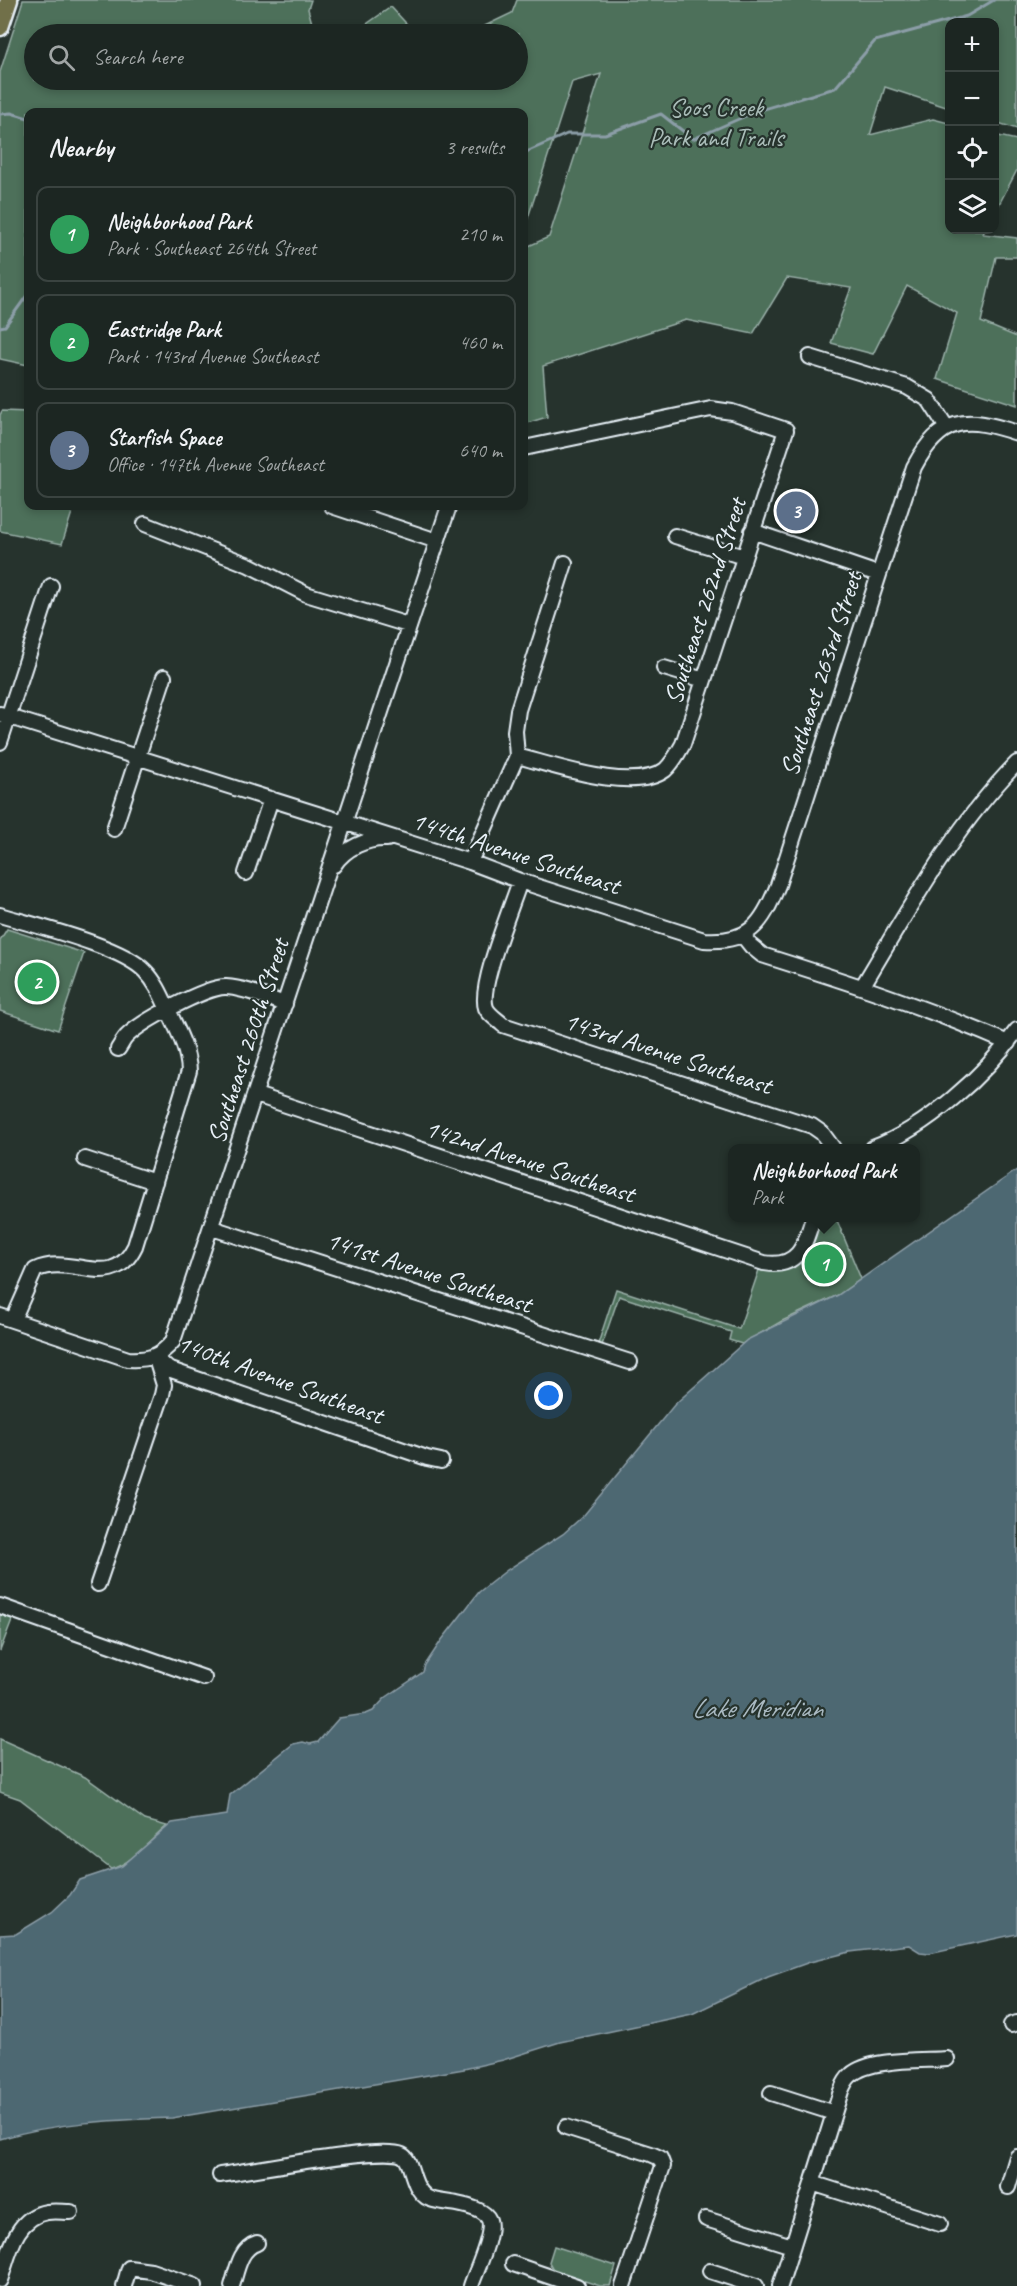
<!DOCTYPE html>
<html lang="en">
<head>
<meta charset="utf-8">
<style>
  :root { --surface:#1c2622; --page:#252e2a; --text:#f1f3f6; --muted:#a0a5a5; --line:#3a4340; --accent:#1a73e8 }
  body { margin:0; font-family:Caveat,sans-serif; background:var(--page); color:var(--text) }
  .controls { position:absolute; right:18px; top:18px; display:grid; overflow:hidden; border-radius:12px; box-shadow:0 3px 9px #0003 }
  .controls button { width:54px; height:54px; display:grid; place-items:center; padding:0; border:0; border-bottom:2px solid var(--line); background:var(--surface); color:var(--text); font:30px sans-serif }
  .you { position:absolute; left:549px; top:1396px; width:21px; height:21px; margin:-15px; border:4px solid #fff; border-radius:50%; background:#1a73e8; box-shadow:0 0 0 9px #1a73e833 }
  .badge { display:grid; place-items:center; width:39px; height:39px; border-radius:50%; background:var(--accent); color:#fff; font-size:20px; font-weight:700 }
  .pin { position:absolute; translate:-50% -50%; border:3px solid #fff; box-shadow:0 2px 6px #0006 }
  .popup { position:absolute; left:728px; top:1144px; width:192px; height:78px; box-sizing:border-box; display:grid; place-content:center; border-radius:12px; background:var(--surface); filter:drop-shadow(0 2px 4px #0005); font-size:20px; white-space:nowrap; color:var(--muted) }
  .popup b { font-size:22px; color:var(--text) }
  .popup::after { content:''; position:absolute; left:50%; top:100%; margin-left:-12px; border:12px solid transparent; border-top-color:var(--surface) }
  .list { margin:0; padding:0; list-style:none }
  h2 { display:flex; justify-content:space-between; align-items:center; height:78px; margin:0; padding:0 24px; font-size:26px }
  h2 small { font-size:20px; font-weight:400; color:var(--muted) }
  .list li { display:grid; grid-template-columns:39px 1fr auto; gap:18px; align-items:center; box-sizing:border-box; height:96px; margin:0 12px 12px; padding:0 12px; border:2px solid var(--line); border-radius:12px }
  .list b { display:block; font-size:22px; white-space:nowrap }
  .list p { margin:0; font-size:20px; white-space:nowrap; color:var(--muted) }
  .list em { font-size:20px; font-style:normal; color:var(--muted) }
  .icon { flex:none; width:33px; height:33px; fill:none; stroke:currentColor; stroke-width:2; stroke-linecap:round; stroke-linejoin:round }
  .map { position:relative; flex:none; width:1017px; height:2286px; overflow:hidden }
  .search { position:absolute; background:var(--surface); box-shadow:0 3px 9px #0003; left:24px; top:24px; width:504px; height:66px; display:flex; align-items:center; gap:15px; box-sizing:border-box; padding:0 21px; border-radius:33px; color:var(--muted); font-size:22px }
  .panel { position:absolute; background:var(--surface); box-shadow:0 3px 9px #0003; left:24px; top:108px; width:504px; height:402px; border-radius:12px }
  .map>svg:first-child { display:block }
  .green { fill:#4d6f5a; stroke:#9ab0a9; stroke-width:1.5 }
  .water { fill:#4e6772; stroke:#8c9ea8; stroke-width:1.5 }
  .lines { fill:none; stroke-linecap:round; stroke-linejoin:round }
  .stream { stroke:#8c9ea8; stroke-width:3 }
  .minor-casing { stroke:#e8f1f8; stroke-width:18 }
  .major-casing { stroke:#e8f1f8; stroke-width:21 }
  .minor { stroke:#26332d; stroke-width:14 }
  .major { stroke:#716f4a; stroke-width:16 }
  .labels { text-anchor:middle; dominant-baseline:central; stroke-width:4.5; stroke-linejoin:round; paint-order:stroke }
  .park-label { font-size:26px; fill:#aabdb9; stroke:#26332d }
  .street-label { font-size:26px; fill:#e8f1f8; stroke:#26332d }
  .water-label { font-size:27px; font-style:italic; fill:#aabac2; stroke:#26332d }
</style>
</head>
<body>
<div class="map">
<svg width="1017" height="2286" viewBox="0 0 1017 2286">
  <rect width="100%" height="100%" fill="#26332d"/>
  <filter id="ink" filterUnits="userSpaceOnUse"><feTurbulence type="fractalNoise" baseFrequency=".0167" numOctaves="2"/><feDisplacementMap in="SourceGraphic" scale="12" xChannelSelector="R" yChannelSelector="G"/><feConvolveMatrix kernelMatrix="1 2 1 2 8 2 1 2 1" color-interpolation-filters="sRGB"/></filter>
  <g filter="url(#ink)">
    <path class="green" d="M23 0H311L308 9 315 34H34V80H518V34H468L512 13 517 0H1017V129L995 122 994 22H950L949 108 885 87 870 135 933 119 949 123 950 230H985L983 234 1017 238V257H996L981 322 1017 337V405L937 379 957 313 907 286 873 354 831 343 851 288 787 278 753 334 686 320 543 366 547 417 524 424V248L549 237 601 74 572 82 524 230V112H28V365L0 359V72Z
      M391 7 416 34H336L358 30Z
      M994 135 1017 140V170L995 212Z
      M2 411 28 412V506H74L62 544 0 531V415Z
      M7 929 84 953 58 1030 0 1011V940Z
      M819 1218H836L861 1279 838 1295 782 1321 742 1344 729 1340 731 1332 619 1296 601 1348 597 1347 616 1289 739 1329 759 1270C798 1279 806 1246 819 1218Z
      M0 1613 13 1617 0 1651Z
      M0 1739 85 1777 145 1820 167 1826C149 1841 133 1863 111 1869L20 1799 0 1792Z
      M554 2246 616 2266 610 2286H600L554 2271 549 2262Z"/>
    <path class="water" d="M1017 1170V1934L929 1953 920 1952 909 1945 850 1952 810 1962 768 1977 692 2014 560 2042 503 2060 464 2069 172 2118C114 2120 56 2122 0 2139V1935L16 1934 52 1912 70 1895 80 1880 122 1866 172 1823 227 1815 230 1795 293 1744 303 1742 310 1744 318 1742 339 1718 366 1714 373 1711 385 1698 423 1672 425 1665 441 1641 479 1592 507 1570 563 1534 584 1515 675 1404 747 1340 838 1295Z"/>
    <g class="lines">
      <path class="stream" d="M0 114 11 113 28 118
        M524 153 567 134H605L661 114 693 139 757 111 835 88 875 41 967 16 994 0
        M0 327 5 326 28 294"/>
      <g class="minor-casing">
        <path id="minor" d="M810 357 907 387 929 400 947 428
          M332 506 437 541
          M145 524 249 565 306 594 408 625
          M752 531 878 574
          M675 536 744 557
          M664 668 704 680
          M0 714 470 862 520 881 704 940C749 943 762 925 778 885L914 467C941 416 966 416 1017 433
          M0 742 51 586
          M517 756C553 765 633 794 665 770 673 763 678 753 683 744L786 430 732 412 711 409 524 448
          M114 829 164 677
          M470 862 517 756 515 731 518 710 565 563
          M334 865C345 848 367 838 387 839
          M246 873 271 799
          M520 881C512 906 478 987 486 1008 489 1015 498 1020 503 1025L812 1126 822 1133 833 1148
          M0 915C36 926 121 946 145 971 157 983 163 999 170 1014 179 1033 188 1050 189 1071L135 1246C112 1294 72 1252 35 1270L13 1320
          M743 936 751 946 762 955C845 981 928 1008 1008 1043
          M862 987C909 909 953 828 1017 763
          M118 1049C121 1045 123 1040 126 1037 140 1022 207 986 226 987 246 988 267 998 285 1004
          M256 1095 764 1263C799 1269 805 1244 813 1218
          M873 1148C926 1128 985 1075 1017 1030
          M85 1159 155 1182
          M212 1228 630 1362
          M0 1316 128 1359C148 1360 160 1357 173 1341L449 506
          M155 1357 168 1369 427 1458 441 1461
          M98 1584 162 1395 164 1385 156 1359
          M0 1606 204 1678
          M1011 2025 1017 2023
          M771 2093 834 2113
          M566 2127 651 2154 660 2158 663 2166 623 2286
          M220 2175C251 2171 380 2145 402 2155 413 2160 410 2185 426 2197 434 2202 448 2202 457 2204 467 2206 485 2210 489 2220 494 2234 476 2271 471 2286
          M812 2183 940 2224
          M1008 2187 1017 2157
          M706 2219 792 2246
          M513 2264 577 2286
          M710 2271 756 2286
          M0 2280C9 2254 15 2217 47 2212 54 2211 63 2212 71 2212
          M124 2286 129 2268 151 2271 195 2286
          M232 2286C237 2270 240 2248 257 2243
          M780 2286 841 2091C843 2086 846 2079 851 2075 870 2058 922 2061 947 2059"/>
      </g>
      <g class="major-casing">
        <path id="major" d="M0 27 9 0"/>
      </g>
      <use href="#minor" class="minor"/>
      <use href="#major" class="major"/>
    </g>
  </g>
  <g class="labels">
    <g class="park-label">
      <text x="716" y="107">Soos Creek<tspan x="716" dy="30">Park and Trails</tspan></text>
    </g>
    <g class="street-label">
      <text transform="translate(705 601) rotate(-72)">Southeast 262nd Street</text>
      <text transform="translate(821 674) rotate(-72)">Southeast 263rd Street</text>
      <text transform="translate(516 853) rotate(18)">144th Avenue Southeast</text>
      <text transform="translate(248 1041) rotate(-72)">Southeast 260th Street</text>
      <text transform="translate(668 1053) rotate(18)">143rd Avenue Southeast</text>
      <text transform="translate(530 1161) rotate(18)">142nd Avenue Southeast</text>
      <text transform="translate(429 1272) rotate(18)">141st Avenue Southeast</text>
      <text transform="translate(280 1379) rotate(20)">140th Avenue Southeast</text>
    </g>
    <g class="water-label">
      <text x="757" y="1708">Lake Meridian</text>
    </g>
  </g>
</svg>
<div class="controls">
<button>+</button>
<button>−</button>
<button><svg class="icon" aria-label="locate" viewBox="0 0 24 24"><circle cx="12" cy="12" r="6"/><path d="M12 2v4M12 18v4M2 12h4M18 12h4"/></svg></button>
<button><svg class="icon" aria-label="layers" viewBox="0 0 24 24"><path d="M12 4l9 5-9 5-9-5zM3 14l9 5 9-5"/></svg></button>
</div>
<div class="you"></div>
<div class="pin badge" style="left:824px;top:1264px;background:#2e9e5b">1</div>
<div class="popup"><b>Neighborhood Park</b>Park</div>
<div class="pin badge" style="left:37px;top:982px;background:#2e9e5b">2</div>
<div class="pin badge" style="left:796px;top:511px;background:#5c6f8a">3</div>
<div class="search"><svg class="icon" aria-label="search" viewBox="0 0 24 24"><circle cx="10" cy="10" r="6"/><path d="M15 15l6 6"/></svg>Search here</div>
<section class="panel">
<h2>Nearby<small>3 results</small></h2>
<ul class="list">
<li><span class="badge" style="background:#2e9e5b">1</span><div><b>Neighborhood Park</b><p>Park · Southeast 264th Street</p></div><em>210 m</em></li>
<li><span class="badge" style="background:#2e9e5b">2</span><div><b>Eastridge Park</b><p>Park · 143rd Avenue Southeast</p></div><em>460 m</em></li>
<li><span class="badge" style="background:#5c6f8a">3</span><div><b>Starfish Space</b><p>Office · 147th Avenue Southeast</p></div><em>640 m</em></li>
</ul>
</section>
</div>
</body>
</html>
